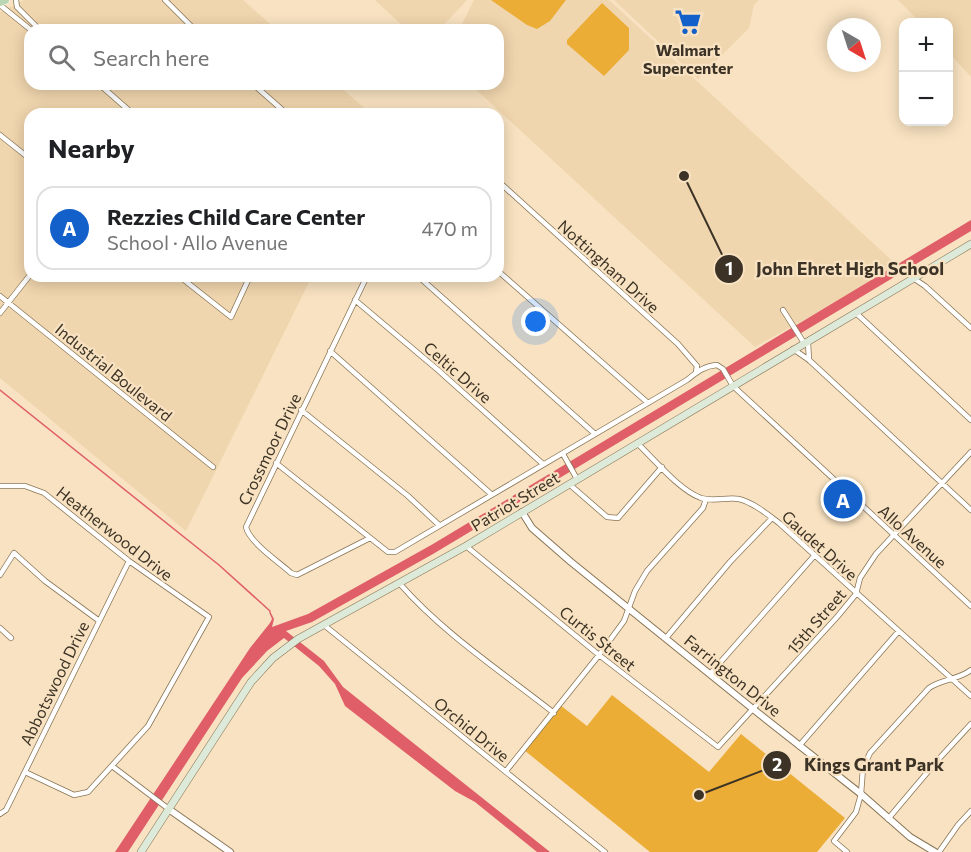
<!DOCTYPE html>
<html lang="en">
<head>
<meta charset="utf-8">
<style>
  :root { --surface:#fff; --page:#f2f2f2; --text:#202124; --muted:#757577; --line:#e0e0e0; --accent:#1360ca }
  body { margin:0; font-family:Commissioner,sans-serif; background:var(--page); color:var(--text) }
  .controls { position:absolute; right:18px; top:18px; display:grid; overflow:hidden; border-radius:12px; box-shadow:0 3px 15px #0003 }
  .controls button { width:54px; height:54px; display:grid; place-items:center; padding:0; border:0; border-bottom:2px solid var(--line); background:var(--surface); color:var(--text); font:30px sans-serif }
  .compass { position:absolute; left:827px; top:18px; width:54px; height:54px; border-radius:50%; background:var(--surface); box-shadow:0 3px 15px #0003; rotate:141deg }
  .you { position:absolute; left:536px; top:322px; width:21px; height:21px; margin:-15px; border:4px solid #fff; border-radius:50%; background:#1a73e8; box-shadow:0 0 0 9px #1a73e833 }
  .badge { display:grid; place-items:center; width:39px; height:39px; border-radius:50%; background:var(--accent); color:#fff; font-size:20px; font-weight:700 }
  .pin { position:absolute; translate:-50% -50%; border:3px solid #fff; box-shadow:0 2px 6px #0006 }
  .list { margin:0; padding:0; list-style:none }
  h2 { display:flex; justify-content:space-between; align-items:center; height:78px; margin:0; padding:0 24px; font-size:26px }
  h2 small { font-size:20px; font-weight:400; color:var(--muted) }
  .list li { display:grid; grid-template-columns:39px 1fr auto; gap:18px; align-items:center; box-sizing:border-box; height:84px; margin:0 12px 12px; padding:0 12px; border:2px solid var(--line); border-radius:18px }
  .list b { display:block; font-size:22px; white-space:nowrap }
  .list p { margin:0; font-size:20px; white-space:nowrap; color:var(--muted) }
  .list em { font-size:20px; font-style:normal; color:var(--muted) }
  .icon { flex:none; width:33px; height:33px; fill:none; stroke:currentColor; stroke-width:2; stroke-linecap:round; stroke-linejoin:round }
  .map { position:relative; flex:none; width:971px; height:852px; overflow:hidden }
  .search { position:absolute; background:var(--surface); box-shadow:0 3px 15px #0003; left:24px; top:24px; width:480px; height:66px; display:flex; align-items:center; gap:15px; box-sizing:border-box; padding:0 21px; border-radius:18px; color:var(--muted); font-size:22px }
  .panel { position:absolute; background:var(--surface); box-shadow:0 3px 15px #0003; left:24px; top:108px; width:480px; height:174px; border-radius:18px }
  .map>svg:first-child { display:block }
  .built { fill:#f0d6ae }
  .green { fill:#ecad36 }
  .water { fill:#e05e68 }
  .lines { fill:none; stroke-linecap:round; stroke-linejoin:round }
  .stream { stroke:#e05e68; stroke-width:1.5 }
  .minor-casing { stroke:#887556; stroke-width:6 }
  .tertiary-casing { stroke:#887556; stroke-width:8 }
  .secondary-casing { stroke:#887556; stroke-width:8 }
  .primary-casing { stroke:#fff; stroke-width:9 }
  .minor { stroke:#fff; stroke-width:4.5 }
  .tertiary { stroke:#fff; stroke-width:6 }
  .secondary { stroke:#ddead9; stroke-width:7 }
  .primary { stroke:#bbd6b3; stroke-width:8 }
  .labels { text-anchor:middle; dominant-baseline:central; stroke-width:4.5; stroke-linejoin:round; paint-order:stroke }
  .poi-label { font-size:16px; font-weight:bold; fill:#3c3326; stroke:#f8e2c1 }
  .street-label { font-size:16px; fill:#3c3326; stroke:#f8e2c1 }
  .leader { fill:none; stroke:#3c3326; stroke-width:2 }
  .callout-dot { fill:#3c3326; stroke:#f8e2c1; stroke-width:2 }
  .mark-label { font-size:18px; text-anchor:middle; font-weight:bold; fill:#fff }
  .callout-label { font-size:18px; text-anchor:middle; font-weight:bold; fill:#3c3326; stroke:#f8e2c1; stroke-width:4.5; stroke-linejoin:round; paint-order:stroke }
</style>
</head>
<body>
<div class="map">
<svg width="971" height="852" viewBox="0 0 971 852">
  <rect width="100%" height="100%" fill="#f8e2c1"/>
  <path class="built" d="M24 0H243L277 30H30V84H337L371 114H30V276H312L186 531 0 378V12Z
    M375 0H467L439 30H407Z
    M474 0H609L899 267 755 347 470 84H498V30H459Z
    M614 0H759L754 5 749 28 698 79Z
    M898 0H971V77L949 53 948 22H920Z"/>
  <path class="green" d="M491 0H566L550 21 537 29 527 25Z
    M602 3 629 28V50L604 76 567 44V40Z
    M612 695 709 772 741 734 845 818 817 852H650L524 750 560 705 587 726Z"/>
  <path class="water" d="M971 220V231L433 554 312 622 286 631 324 661 343 687 550 852H537L475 802 455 791 345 706 335 684 319 666 284 638 267 651 242 678 128 852H115L250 648 270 623 272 619 269 612 270 611 274 619 272 627 308 614 433 544Z"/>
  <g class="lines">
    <path class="stream" d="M0 390 219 565 270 611"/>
    <g class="minor-casing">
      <path id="minor" d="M16 0 17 7 40 30
        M165 0 195 30
        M0 5 31 30
        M99 84 133 114
        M253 84 287 114
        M0 135 30 159
        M498 181 678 344 697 366 696 372
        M498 271 648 403
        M179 276 231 317 250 276
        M367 276 246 527C249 542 279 562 291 573L297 575 370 538
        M418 276 595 434
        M913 278 925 286 971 328
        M0 296 213 467
        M355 300 438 370 543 464
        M783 310 804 343
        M0 313 30 275
        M856 313 971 420
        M808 342 809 360
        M793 349 809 360 971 510
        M330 351 491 494
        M301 410 408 496 439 525
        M637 443C655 460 679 490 701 498 714 502 727 497 739 499 754 503 767 514 779 523L971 696
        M563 454 577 479
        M276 463 388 552H395L687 380C697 372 704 366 717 365L723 369 733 386 971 606
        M569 484 607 517 618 518 662 467
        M0 486H25L44 493 129 561 209 617 148 726 88 792 74 795 25 772
        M466 546 599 655 718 747 837 617 856 594 860 578 876 554 971 452
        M0 575 14 553 45 581 98 620
        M400 584C443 633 502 672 554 713
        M324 625 605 852
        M0 628 11 638
        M666 638 730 562 772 518
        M710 674 814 556
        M799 746 898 632
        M112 766 170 810
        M506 771 599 655 624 621 635 591 647 571 703 508 706 499
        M0 814 6 810 129 561
        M888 819 936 762 971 724
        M847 852 834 841 856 812 861 794 863 768 870 753 929 688C942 679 958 680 971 670
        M939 852 958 825 971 811"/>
    </g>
    <g class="tertiary-casing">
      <path id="tertiary" d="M522 512 532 528 571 562 753 709 861 794 910 837 935 852
        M170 810 230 852"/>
    </g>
    <g class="secondary-casing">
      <path id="secondary" d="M141 852 251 682 273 658 298 639 466 546 971 244"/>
    </g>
    <g class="primary-casing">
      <path id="primary" d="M0 2 5 0"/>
    </g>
    <use href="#minor" class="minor"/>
    <use href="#tertiary" class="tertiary"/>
    <use href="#secondary" class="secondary"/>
    <use href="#primary" class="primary"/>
  </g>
  <defs>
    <g id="supermarket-bare" transform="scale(2.07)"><path d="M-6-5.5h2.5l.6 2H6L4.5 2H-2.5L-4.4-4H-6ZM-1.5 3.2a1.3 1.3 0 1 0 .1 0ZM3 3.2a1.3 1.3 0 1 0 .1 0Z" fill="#1360ca" stroke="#f8e2c1" stroke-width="2.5" paint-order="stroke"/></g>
  </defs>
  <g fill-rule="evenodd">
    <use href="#supermarket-bare" x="688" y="22"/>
  </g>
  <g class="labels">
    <g class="poi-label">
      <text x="688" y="49">Walmart<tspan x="688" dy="18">Supercenter</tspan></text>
    </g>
    <g class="street-label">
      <text transform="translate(609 266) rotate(42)">Nottingham Drive</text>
      <text transform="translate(114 372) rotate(39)">Industrial Boulevard</text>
      <text transform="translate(458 372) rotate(41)">Celtic Drive</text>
      <text transform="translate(269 449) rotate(-64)">Crossmoor Drive</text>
      <text transform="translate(515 501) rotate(-31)">Patriot Street</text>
      <text transform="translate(115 533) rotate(38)">Heatherwood Drive</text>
      <text transform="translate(913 536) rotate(42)">Allo Avenue</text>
      <text transform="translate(820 545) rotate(42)">Gaudet Drive</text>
      <text transform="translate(816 621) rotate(-49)">15th Street</text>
      <text transform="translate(598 638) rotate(39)">Curtis Street</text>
      <text transform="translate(733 675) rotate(39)">Farrington Drive</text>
      <text transform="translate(54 683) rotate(-64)">Abbotswood Drive</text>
      <text transform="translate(472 729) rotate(39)">Orchid Drive</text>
    </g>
  </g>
  <path class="leader" d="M684 176L729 269M699 795L777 765"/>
  <g class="callout-dot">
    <circle cx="684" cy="176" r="6"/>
    <circle cx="699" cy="795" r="6"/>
    <circle cx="729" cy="269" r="15"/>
    <circle cx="777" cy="765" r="15"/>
  </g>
  <g class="mark-label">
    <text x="729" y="275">1</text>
    <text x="777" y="771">2</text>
  </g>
  <g class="callout-label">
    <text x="850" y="275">John Ehret High School</text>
    <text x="874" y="771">Kings Grant Park</text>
  </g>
</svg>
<div class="controls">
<button>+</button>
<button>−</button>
</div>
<svg class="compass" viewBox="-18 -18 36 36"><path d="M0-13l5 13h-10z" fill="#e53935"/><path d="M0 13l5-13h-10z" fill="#757577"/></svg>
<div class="you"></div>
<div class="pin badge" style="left:843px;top:499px">A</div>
<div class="search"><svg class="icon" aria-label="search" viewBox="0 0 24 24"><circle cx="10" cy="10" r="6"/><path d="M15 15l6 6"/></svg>Search here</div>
<section class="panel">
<h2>Nearby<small></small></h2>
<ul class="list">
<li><span class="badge">A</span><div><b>Rezzies Child Care Center</b><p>School · Allo Avenue</p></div><em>470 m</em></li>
</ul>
</section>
</div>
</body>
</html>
